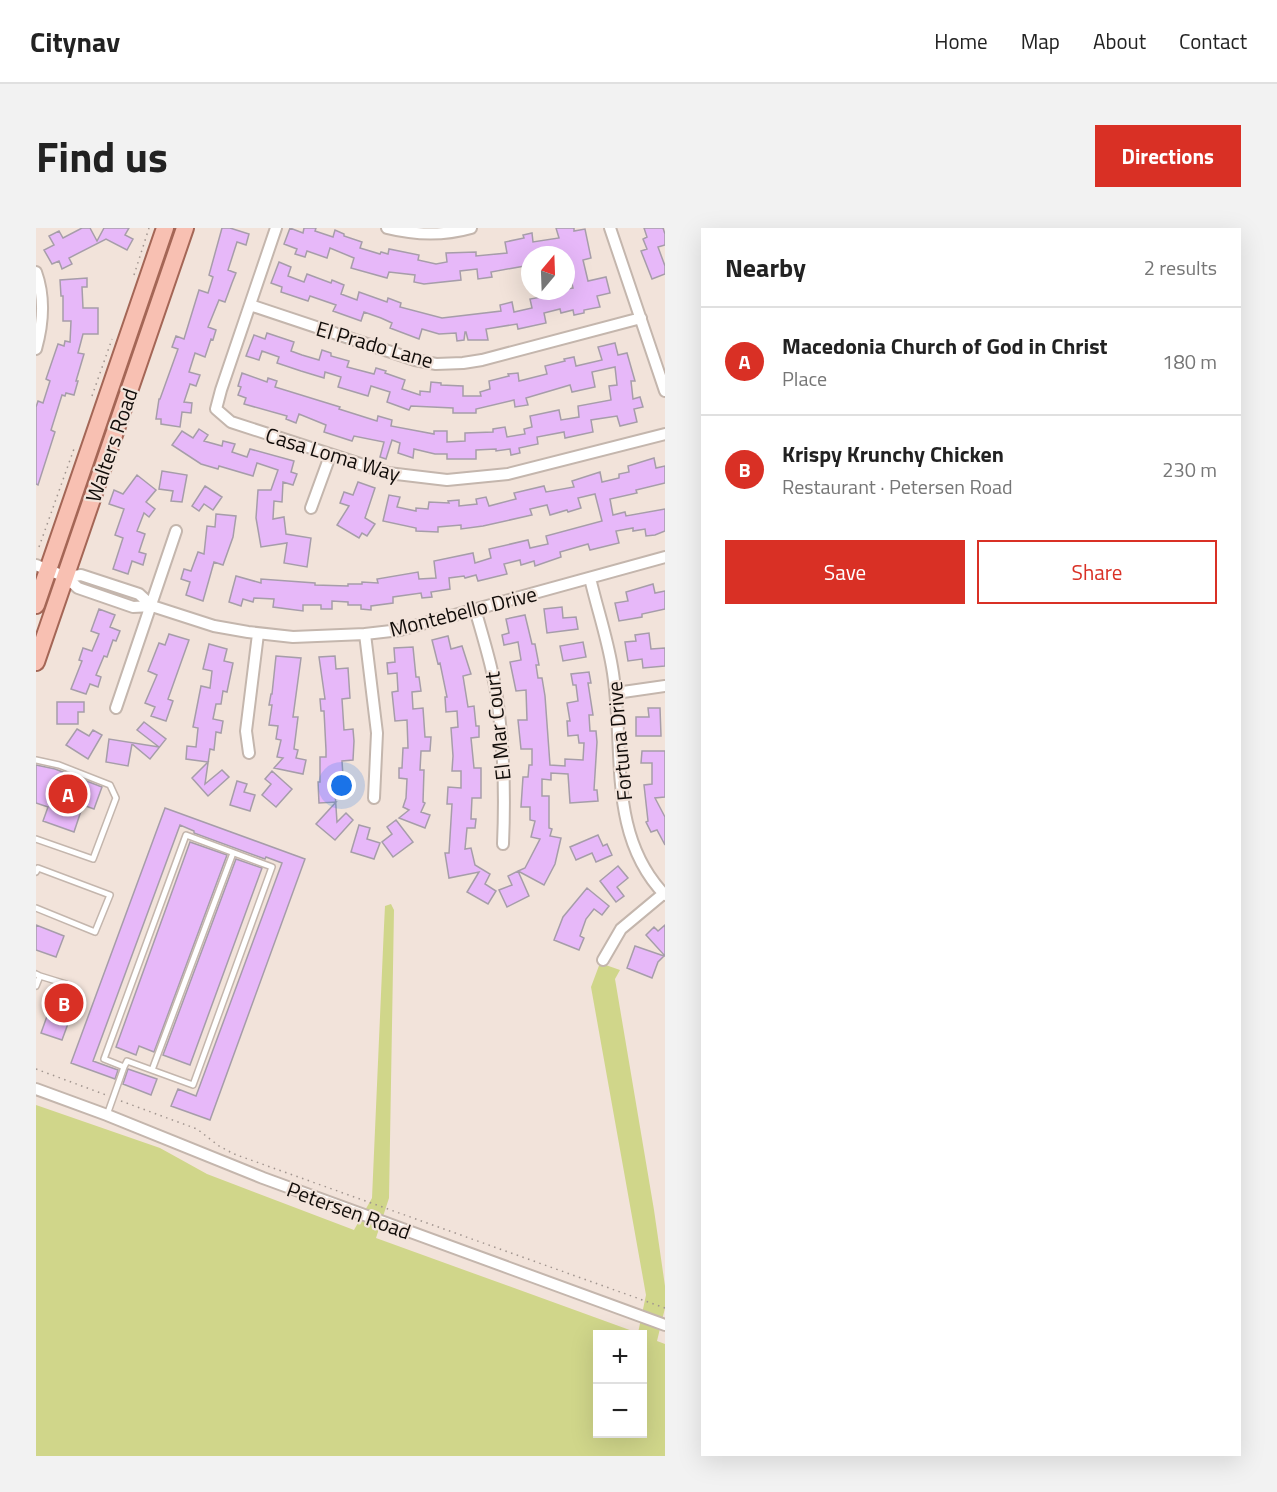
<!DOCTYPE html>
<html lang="en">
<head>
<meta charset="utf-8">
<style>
  :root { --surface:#fff; --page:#f2f2f2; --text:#222; --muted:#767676; --line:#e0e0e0; --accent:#d93025 }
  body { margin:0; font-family:"Titillium Web",sans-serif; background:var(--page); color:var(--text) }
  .controls { position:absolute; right:18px; bottom:18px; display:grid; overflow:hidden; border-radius:0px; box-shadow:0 6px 24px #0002 }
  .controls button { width:54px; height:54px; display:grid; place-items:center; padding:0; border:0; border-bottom:2px solid var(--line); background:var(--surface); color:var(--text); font:30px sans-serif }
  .compass { position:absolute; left:485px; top:18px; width:54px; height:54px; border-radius:50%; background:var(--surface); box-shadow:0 6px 24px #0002; rotate:19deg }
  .you { position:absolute; left:306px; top:558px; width:21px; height:21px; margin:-15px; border:4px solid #fff; border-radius:50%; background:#1a73e8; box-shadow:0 0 0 9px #1a73e833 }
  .badge { display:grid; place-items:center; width:39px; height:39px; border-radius:50%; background:var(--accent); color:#fff; font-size:20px; font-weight:700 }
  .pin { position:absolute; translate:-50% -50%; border:3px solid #fff; box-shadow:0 2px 6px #0006 }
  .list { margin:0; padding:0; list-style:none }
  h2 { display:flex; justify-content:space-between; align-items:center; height:78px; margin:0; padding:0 24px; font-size:26px }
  h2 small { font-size:20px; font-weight:400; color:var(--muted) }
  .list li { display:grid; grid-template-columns:39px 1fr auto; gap:18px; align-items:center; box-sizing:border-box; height:108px; padding:0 24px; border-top:2px solid var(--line) }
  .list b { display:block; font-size:22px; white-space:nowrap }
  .list p { margin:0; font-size:20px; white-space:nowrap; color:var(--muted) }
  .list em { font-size:20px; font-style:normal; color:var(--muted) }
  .actions { display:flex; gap:12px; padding:18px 24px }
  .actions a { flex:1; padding:14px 0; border:2px solid var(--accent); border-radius:0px; text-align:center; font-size:21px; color:var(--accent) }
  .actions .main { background:var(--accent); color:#fff }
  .map { position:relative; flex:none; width:629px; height:1228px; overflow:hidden; border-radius:0px }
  header { display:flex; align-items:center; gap:36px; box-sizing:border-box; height:84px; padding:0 30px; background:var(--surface); border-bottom:2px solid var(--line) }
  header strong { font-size:28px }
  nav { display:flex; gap:33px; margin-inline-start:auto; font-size:21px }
  .intro { display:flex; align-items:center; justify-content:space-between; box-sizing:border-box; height:144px; padding:0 36px }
  h1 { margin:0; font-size:42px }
  .button { padding:15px 27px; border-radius:0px; background:var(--accent); color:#fff; font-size:21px; font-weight:700 }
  main { display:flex; gap:36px; padding:0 36px }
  aside { flex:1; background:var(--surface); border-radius:0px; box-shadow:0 6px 24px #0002 }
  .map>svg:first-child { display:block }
  .green { fill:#d0d68a; fill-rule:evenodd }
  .building { fill:#e7b8f9; stroke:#a69da9; stroke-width:1.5 }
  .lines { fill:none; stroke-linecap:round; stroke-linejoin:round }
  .lane-casing { stroke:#c4b6ad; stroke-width:8 }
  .street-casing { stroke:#c4b6ad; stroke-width:14 }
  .primary-casing { stroke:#a46656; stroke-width:20 }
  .path { stroke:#a1958f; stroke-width:1.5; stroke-dasharray:1.5 4.5; stroke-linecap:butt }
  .lane { stroke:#fff; stroke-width:5 }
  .street { stroke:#fff; stroke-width:10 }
  .primary { stroke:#f8c0b2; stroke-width:16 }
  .labels { text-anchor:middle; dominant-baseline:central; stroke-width:4.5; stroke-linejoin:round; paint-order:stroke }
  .street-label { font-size:21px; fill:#120d0a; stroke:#f2e3da }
</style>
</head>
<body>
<header>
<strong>Citynav</strong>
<nav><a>Home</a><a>Map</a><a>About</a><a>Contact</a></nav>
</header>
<div class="intro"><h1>Find us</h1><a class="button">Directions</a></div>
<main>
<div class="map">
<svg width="629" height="1228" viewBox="0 0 629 1228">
  <rect width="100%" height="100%" fill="#f2e3da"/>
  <path class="green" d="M355 676 358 682 353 970 340 1010 602 1105 610 1067 555 759 564 735 584 742 579 751 618 982 629 1058V1080L621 1113 629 1116V1228H0V877L124 920 171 946 318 1002 336 970 348 698 349 678ZM562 1106H606V1206H562Z"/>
  <path class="building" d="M46 0H54L61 13 68 0H93L89 7 97 11 91 22 70 11 33 30 36 36 26 41 23 33 16 36 8 22 18 17 13 8 23 3 27 10Z
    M186 0H194L213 6 210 17 201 14 192 42 200 45 196 55 189 74 183 72 172 99 180 102 177 112 175 111 169 129 159 125 153 144 164 147 160 158 154 156 148 174 156 175 155 185 146 184 144 199 125 196V191H120L123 171H124L142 121 136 119 140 108 148 111 163 62 172 65 177 49 173 47Z
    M254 0 267 5 268 0H280L279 3 297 9 299 2 308 6V8L326 14 324 20 344 26 345 24 352 26 353 21 383 27 382 32 400 36 411 34 410 25 440 24V28L471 25 469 14 488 10 487 7 496 5 497 14 523 10 520 0H538V3L549 1 555 30 547 32 552 53 570 49 574 65 561 68 564 79 548 82V85L538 87 537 82 525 85 524 81 508 85 510 95 482 101 481 96 450 101 452 112H432L430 104H429L428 112 421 113 420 105 403 106 386 101 383 111 354 100 356 95 345 90 328 84 325 93 297 83 300 77 274 68 272 73 245 64 246 59 235 55 243 34 255 39 252 48 268 54 271 46 295 55 296 52 308 57 305 66 321 72 323 64 351 74 352 70 365 75 364 79 406 90 465 83 464 77 476 74 478 84 496 80 494 71 506 69 505 63H530V61L537 60 530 27H494V37L455 44 456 49 442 51 441 41 424 43 425 52 388 56 378 54 379 47 353 44 351 50 315 40 318 30 294 20 291 30 271 23 269 29 259 26 261 21 248 16Z
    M608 0H627L629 6V17L622 19 629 38V46L616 51 605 23 611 21 607 11 611 9Z
    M51 50V59H46L47 80H62V106H47L42 125 48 126 40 153H42L38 167 30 165 29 168 26 167 15 202 19 204 2 257 0 256V179L2 173 7 175 14 153 10 151 22 116 28 118 29 113 34 114 35 93H27V68H25L24 52Z
    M231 105 258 114 255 123 266 127 283 132 286 122 295 125V128L313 133 311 139 338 146 340 140 350 143 349 145 369 152 366 161 384 167V163L394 164 395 154 405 155V157L427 158V168H445L444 164 454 161 453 153 473 148 472 146 482 145 483 153 511 146 509 138 529 133 528 131 538 129 540 138 566 132 562 119 579 115 582 127 591 125 599 153H595L597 171 604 169 607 179 598 181 601 194 584 198 581 188 555 192 557 204 529 210 528 204 501 209 502 216 483 220 484 225 475 227 474 221 460 223V221L440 222V231H411V226H399L378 221 377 230 362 225 364 215 356 212 350 231 344 229 348 214 318 208 316 213 288 204 290 197 263 186 260 195 250 191 251 188 208 176 210 170 202 167 205 159 202 158 206 145 231 154 232 150 241 153 239 159 304 179 303 181 341 193 342 188 356 192 355 198 398 206V203H411V214L429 213V205L457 204V201L469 199 471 209 489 206 488 201 496 199 494 188 523 182 525 192 543 189 542 178 575 172 573 158 581 157 579 139 556 144 559 159 536 164 534 157 490 170 492 177 479 179 478 172 440 181V185H417V180L375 178 373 182 351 174 354 164 335 158 332 168 302 159 305 149 289 144 288 150 265 143 241 135 243 129 226 123 223 132 210 128 218 107 229 111Z
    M163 201 172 207 168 213 186 218 187 213 199 216 196 224 211 229 214 221 258 233 255 244 261 246 257 257 247 254 246 274 238 273 237 291 248 289 250 306 275 310 271 339 248 335 251 315 225 319 220 290 222 262H235L242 242 221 235 217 248 183 238 182 241 165 236 136 217 146 203 157 210Z
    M618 230 620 240 629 238V255L600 262 601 265 574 271 577 287 589 284 590 288 629 281V303L619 307 610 308 609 301 597 303V300L580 303 583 315 554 322 552 316 524 324 525 329 499 338 498 333 485 337 484 332 468 336 471 346 442 353 440 347 429 350 428 348 413 350 414 361 395 364 396 369 386 370 385 365 357 369V375L335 378V382L325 381V377H312V374L296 373V381H285V377H267V383L237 379 238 371 218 370 217 374 207 371 205 378 193 374 200 348 225 355V351L279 355V357L312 358V356H326V354L342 355 341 351 382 344 383 351 400 350 398 333 437 325 439 335 455 330 453 321 492 312 494 320 512 316 510 308 566 293 559 266 542 270 545 280 532 284 531 282 514 287 511 277 494 281 496 287 447 298 425 301V297L402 299V304L380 303V300L347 293 353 267 364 269 361 279 380 283V280L392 281 393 274 413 275 412 273 423 272V278L441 276 440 271 450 269 453 278 480 271 478 265 508 258 510 264 538 259 536 253 564 244 566 254 583 250V246L593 244 592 238Z
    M126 243 151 247 146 274 135 273 137 263 123 261Z
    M101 247 120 262 110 274 119 281 113 289 108 285 101 303 109 306 103 324 110 326 107 337 96 333 92 346 77 341 87 310 79 307 88 281 73 276 78 262 87 266Z
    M322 254 339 260 329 290 339 296 331 308 326 305 323 310 301 297 313 278 304 275 308 264 317 267Z
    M169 258 186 269 177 282 168 276 163 283 156 278Z
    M180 286 200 288 197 309 187 337 178 334 167 373 150 367 154 354 145 351 148 341 155 343 162 324 168 326 171 298 179 299Z
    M617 356 619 365 629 363V381L606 386V389L583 393 579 375 592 373 590 364Z
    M526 379 527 390 540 389 542 401 511 405 508 381Z
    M63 381 79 387 74 399 84 403 80 413 77 412 71 429 68 428 60 447 65 449 62 459 54 456 50 466 35 461 46 433 43 432 47 420 56 423 63 406 55 403Z
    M489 387 496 416H499L503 437H500L502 450H506L509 468 514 537 529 538V531L547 532 548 515H543L542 507 532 508 531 493H534L531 475 542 473 540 457H537L535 446 553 444 555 455H552L557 487H553L554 503H560L561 514 558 562H561L562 573 534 575 532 546 515 545V552L506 551V568H513V600L516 601 514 608 525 610 519 636 508 657 482 643 489 640 504 611 495 609 499 593 494 592V579H485L487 549H492L493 537H496V521H485L482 492H491L490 462 480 463 474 434 485 432 482 414 468 417 466 407 473 405 470 391Z
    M613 405 615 421 629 420V438L607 440 606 431 592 433 589 414 600 413 599 407Z
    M133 406 153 412 132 471 137 473 130 493 115 488 119 479 109 475 121 447 112 443 123 415 129 417Z
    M412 408 415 421 426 418 435 446 427 448 432 479 438 478 440 498H443V509L435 510 438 540H445V570H436L435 591H440L439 600H431L429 621 435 620 439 637 454 646 449 656 460 663 452 676 431 664 443 644 413 650 409 625H413L416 576H411L412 559 425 560V543H416L417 528 415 500 422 499 421 483 410 484 409 469H411L404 435 402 436 396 412Z
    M547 414 550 429 527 433 524 418Z
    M173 416 191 421 188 433 197 435 191 464 187 463 185 476H180L177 491 187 493 185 505 180 504 178 522 174 521 169 556 186 542 193 549 172 568 156 550 172 534 150 531 151 518 160 519 162 500 157 499 165 458 174 460 176 443 167 441Z
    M377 419 380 449H383L385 463 376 464 377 481 387 480 389 509H395L394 523H385L384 542H388L387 574 389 575 385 584 394 587 389 600 363 590 373 582 367 579 370 570 371 551 363 550V540H366L367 520H372L371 492 359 493 356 464 362 463 361 445 352 446 351 435 359 434 358 420Z
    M240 428 265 430 257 489H262L258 521 262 522 260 530 270 532 267 546 238 540 247 530 241 529 245 512 240 511 242 498 233 497 236 477H233L235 466H236Z
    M299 428 300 441 312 440 314 470 306 471 308 502 317 501 318 513 317 532 306 533 308 563 299 564 301 594 310 585 317 592 299 612 280 596 300 574 283 575 282 554H284V529H290V522L288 483H285L284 471H289L283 429Z
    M21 474H48V484H42V496H21Z
    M612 480H624L625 508H600V489H613Z
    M108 494 130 511 114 531 96 516 92 538 70 534 73 511 123 519 101 502Z
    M41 501 53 508 57 502 66 507 52 531 30 517Z
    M606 523H629V569L619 570 629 589V617L621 602 615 604 610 594 612 593 608 557 616 556V535H605Z
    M0 537 19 541 66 559 58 581 47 577 38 604 7 593 12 579 0 575Z
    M236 543 256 561 240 579 226 567 235 556 229 551Z
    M201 553 211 556 208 564 219 567 214 583 194 577Z
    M129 580 269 631 174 892 135 878 142 861 160 868 246 635 230 629 229 631 158 605V603L144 597 57 833 82 842 79 851 35 835Z
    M360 592 377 614 357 629 346 614 356 606 351 599Z
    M323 597 334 600 331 611 344 615 338 631 315 624Z
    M562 607 567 618 571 616 576 627 560 634 556 625 540 632 534 619Z
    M154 614 191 627 118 824 103 818 100 827 80 819Z
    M200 631 226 640 154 837 127 827Z
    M582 638 592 650 581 659 588 668 580 674 564 653Z
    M482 643 493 668 471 679 463 662 476 657 472 648Z
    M551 660 573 678 566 687 558 681 550 691 544 708 548 710 543 722 518 712 527 689Z
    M0 697 28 708 20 729 0 722Z
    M629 697V728L610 707 618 699 622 703Z
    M599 718 628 728 622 734 616 750 591 740Z
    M20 763 41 771 26 812 5 805Z
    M92 841 121 851 115 867 87 856Z"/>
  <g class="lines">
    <g class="lane-casing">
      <path id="lane" d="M0 532 23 537 74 557 80 570 57 631 0 611
        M0 644 2 640 74 667 59 704 0 680
        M0 746 4 748 0 758
        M4 748 30 756
        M116 842 197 625
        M71 887 88 839 68 831 150 607 236 639 157 857 91 833 88 839"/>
    </g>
    <g class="street-casing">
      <path id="street" d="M240 0 185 162 180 181 195 194 352 245 411 252 472 246 629 206
        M351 0C379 7 407 8 435 0
        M574 0 629 163
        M0 44C9 69 7 96 0 121
        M214 77 379 132 400 136 427 135 446 132 605 90
        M275 280 294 228
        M0 337 30 349 42 360 97 379 116 378 178 398 212 404 257 409 329 406 364 402 629 329
        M30 349 45 347 103 366 116 378
        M554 350C561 380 571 409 576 439 590 517 569 605 629 667
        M439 381C448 413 458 444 462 477 468 523 469 570 467 616
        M329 406 341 505 338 570
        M580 465 629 458
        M80 480 140 303
        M213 525 210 503 222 406
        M567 732 585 701 627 666
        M0 861 71 887 227 950 629 1097"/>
    </g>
    <g class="primary-casing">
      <path id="primary" d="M0 377 129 0
        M0 434 149 0"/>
    </g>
    <path class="path" d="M98 47 113 0
      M56 168 76 111
      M3 319 39 218
      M0 841 70 867
      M85 873 161 901 183 918 198 926 629 1080"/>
    <use href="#lane" class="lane"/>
    <use href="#street" class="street"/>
    <use href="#primary" class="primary"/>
  </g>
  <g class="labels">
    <g class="street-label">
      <text transform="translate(339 116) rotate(16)">El Prado Lane</text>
      <text transform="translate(75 217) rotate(-71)">Walters Road</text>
      <text transform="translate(297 226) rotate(17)">Casa Loma Way</text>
      <text transform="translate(427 383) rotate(-14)">Montebello Drive</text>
      <text transform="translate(461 498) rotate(-96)">El Mar Court</text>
      <text transform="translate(583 513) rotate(-95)">Fortuna Drive</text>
      <text transform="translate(313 982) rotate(20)">Petersen Road</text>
    </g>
  </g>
</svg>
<div class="controls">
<button>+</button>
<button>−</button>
</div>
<svg class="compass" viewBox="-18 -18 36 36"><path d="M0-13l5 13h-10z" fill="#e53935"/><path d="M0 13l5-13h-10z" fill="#767676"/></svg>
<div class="you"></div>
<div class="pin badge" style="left:32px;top:566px">A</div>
<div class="pin badge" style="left:28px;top:775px">B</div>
</div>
<aside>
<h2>Nearby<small>2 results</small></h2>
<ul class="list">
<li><span class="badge">A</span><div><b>Macedonia Church of God in Christ</b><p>Place</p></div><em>180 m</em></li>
<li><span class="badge">B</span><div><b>Krispy Krunchy Chicken</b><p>Restaurant · Petersen Road</p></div><em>230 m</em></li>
</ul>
<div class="actions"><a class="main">Save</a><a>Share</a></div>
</aside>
</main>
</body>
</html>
